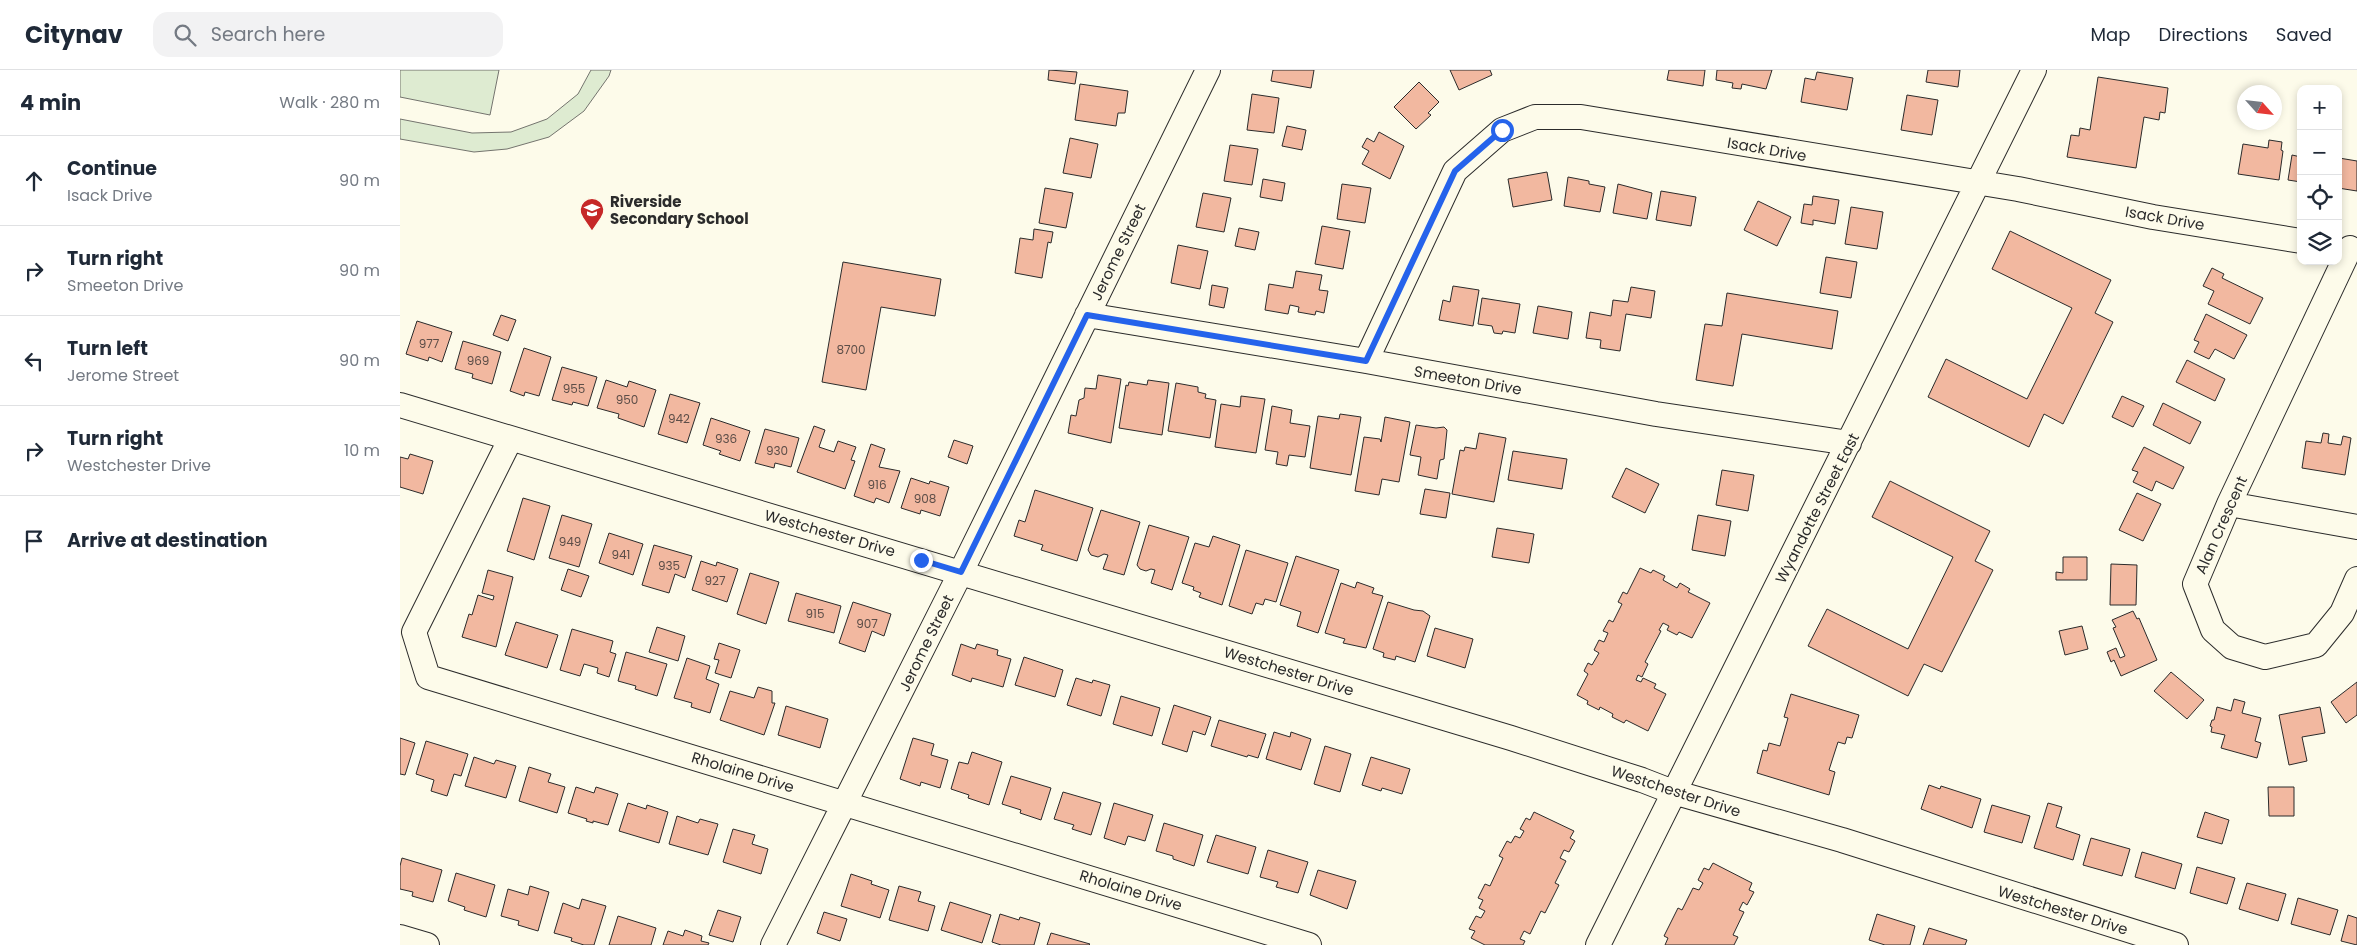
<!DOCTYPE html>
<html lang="en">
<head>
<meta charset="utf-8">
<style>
  :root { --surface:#fff; --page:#f2f2f3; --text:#1f2937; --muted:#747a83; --line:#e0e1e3 }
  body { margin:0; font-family:Poppins,sans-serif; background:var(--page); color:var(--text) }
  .controls { position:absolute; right:15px; top:15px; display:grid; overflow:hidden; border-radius:10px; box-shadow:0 2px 8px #0003 }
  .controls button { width:45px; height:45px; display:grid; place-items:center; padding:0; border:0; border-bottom:1px solid var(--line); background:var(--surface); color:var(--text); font:25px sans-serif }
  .compass { position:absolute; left:1837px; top:15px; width:45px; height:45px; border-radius:50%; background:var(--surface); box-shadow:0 2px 8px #0003; rotate:117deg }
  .stop { position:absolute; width:15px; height:15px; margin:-11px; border:4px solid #2563eb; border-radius:50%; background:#fff }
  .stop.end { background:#2563eb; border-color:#fff; box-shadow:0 1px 5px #0008 }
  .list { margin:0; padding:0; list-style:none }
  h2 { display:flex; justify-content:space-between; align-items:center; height:65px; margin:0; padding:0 20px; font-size:21px }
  h2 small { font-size:16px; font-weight:400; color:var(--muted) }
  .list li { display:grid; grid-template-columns:32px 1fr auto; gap:15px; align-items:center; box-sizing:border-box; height:90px; padding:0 20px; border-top:1px solid var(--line) }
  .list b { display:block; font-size:19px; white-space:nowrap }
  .list p { margin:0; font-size:16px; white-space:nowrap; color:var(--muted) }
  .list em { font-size:16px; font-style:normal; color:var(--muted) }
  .icon { flex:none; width:28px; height:28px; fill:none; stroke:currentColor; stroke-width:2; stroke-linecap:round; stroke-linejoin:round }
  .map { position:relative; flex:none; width:1957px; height:875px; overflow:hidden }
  header { display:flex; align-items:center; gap:30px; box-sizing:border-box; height:70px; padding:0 25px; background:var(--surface); border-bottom:1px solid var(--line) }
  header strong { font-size:24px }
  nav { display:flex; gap:28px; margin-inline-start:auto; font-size:18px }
  .search { width:350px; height:45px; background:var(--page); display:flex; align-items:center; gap:12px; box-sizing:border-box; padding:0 18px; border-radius:15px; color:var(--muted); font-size:19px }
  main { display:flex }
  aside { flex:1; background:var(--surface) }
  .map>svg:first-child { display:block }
  .green { fill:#deebd1; stroke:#74746e }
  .building { fill:#f2b8a0; stroke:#2b2b2b }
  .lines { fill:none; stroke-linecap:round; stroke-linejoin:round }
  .minor-casing { stroke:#2b2b2b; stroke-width:26 }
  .minor { stroke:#fdfbea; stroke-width:24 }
  .route { stroke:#2563eb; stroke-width:6 }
  .labels { text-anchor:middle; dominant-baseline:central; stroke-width:4; stroke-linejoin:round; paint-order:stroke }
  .number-label { font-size:12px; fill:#5d4e48 }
  .street-label { font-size:15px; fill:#2b2b2b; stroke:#fdfbea }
  .poi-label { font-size:15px; font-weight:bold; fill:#2b2b2b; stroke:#fdfbea; text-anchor:start }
</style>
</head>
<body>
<header>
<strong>Citynav</strong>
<div class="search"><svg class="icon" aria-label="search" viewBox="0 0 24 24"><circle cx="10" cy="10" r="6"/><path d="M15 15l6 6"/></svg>Search here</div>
<nav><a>Map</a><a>Directions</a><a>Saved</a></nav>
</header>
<main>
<aside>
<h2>4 min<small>Walk · 280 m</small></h2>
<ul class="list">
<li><svg class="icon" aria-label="ahead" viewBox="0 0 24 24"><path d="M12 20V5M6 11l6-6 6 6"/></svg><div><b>Continue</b><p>Isack Drive</p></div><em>90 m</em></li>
<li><svg class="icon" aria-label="right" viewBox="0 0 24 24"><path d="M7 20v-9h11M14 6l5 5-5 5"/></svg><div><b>Turn right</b><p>Smeeton Drive</p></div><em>90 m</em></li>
<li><svg class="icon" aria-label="left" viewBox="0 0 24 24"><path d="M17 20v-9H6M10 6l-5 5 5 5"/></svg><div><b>Turn left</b><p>Jerome Street</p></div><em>90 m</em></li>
<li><svg class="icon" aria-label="right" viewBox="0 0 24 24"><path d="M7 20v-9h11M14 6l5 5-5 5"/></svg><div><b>Turn right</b><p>Westchester Drive</p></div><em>10 m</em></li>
<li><svg class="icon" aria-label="arrive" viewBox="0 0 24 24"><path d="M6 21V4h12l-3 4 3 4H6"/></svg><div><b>Arrive at destination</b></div></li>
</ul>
</aside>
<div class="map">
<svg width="1957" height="875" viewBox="0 0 1957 875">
  <rect width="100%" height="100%" fill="#fdfbea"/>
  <path class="green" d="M0 0H99L90 45 0 27Z
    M191 0H211L209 6 184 41 149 67 107 79 74 82 0 69V49L72 63 111 62 147 49 178 24Z"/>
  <path class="building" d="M649 0 677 2 675 14 648 10Z
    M873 0H914L911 18 871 11Z
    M1050 0H1090L1092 5 1059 20Z
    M1269 0H1305L1303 16 1267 10Z
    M1317 0H1372L1366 19 1342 14 1341 19 1332 18 1333 13 1316 10Z
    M1528 0H1560L1558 17 1526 12Z
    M1417 2 1453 8 1447 40 1401 32 1405 8 1415 10Z
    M1698 7 1768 18 1765 43 1760 42 1759 50 1744 47 1736 98 1667 87 1671 65 1679 66 1680 58 1690 60Z
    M1019 12 1039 32 1028 43 1031 45 1016 59 994 37Z
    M680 14 728 21 725 43H718L716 56 675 50Z
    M852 24 879 28 874 63 847 60Z
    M1507 25 1538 30 1532 65 1501 60Z
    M887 56 906 60 902 80 882 76Z
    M979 62 1004 76 990 109 962 94 969 81 962 77 967 68 974 72Z
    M670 68 698 74 691 108 663 103Z
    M1869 70 1882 72 1881 80 1883 81 1879 110 1838 104 1843 74 1868 78Z
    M830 75 858 79 852 115 824 111Z
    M1892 85 1901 87V112L1888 110Z
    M1939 88 1957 91V121L1938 118Z
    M1147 102 1152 130 1113 137 1108 109Z
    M1168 107 1189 111V114L1205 117 1200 142 1164 136Z
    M863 109 885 113 882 131 860 127Z
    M942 114 971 118 965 153 937 149Z
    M1218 114 1252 123 1247 149 1213 143Z
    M645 118 673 123 666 158 639 153Z
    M1261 121 1296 127 1291 156 1256 150Z
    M803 123 831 128 824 162 796 157Z
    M1413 126 1439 130 1435 154 1413 150V155L1401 153 1404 134 1412 135Z
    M1358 131 1391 147 1377 176 1344 160Z
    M1451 137 1483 142 1477 179 1445 174Z
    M922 156 950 161 943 199 915 194Z
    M839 158 859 162 855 180 835 176Z
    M634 159 653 162 651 173 648 172 642 208 615 203 620 168 633 170Z
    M1610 161 1711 210 1695 243 1713 252 1663 354 1644 344 1629 377 1528 327 1546 289 1627 329 1672 238 1592 199Z
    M778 175 808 181 800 219 771 213Z
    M1426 187 1457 192 1451 228 1420 223Z
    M443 192 541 209 535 246 481 237 466 320 422 312Z
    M1812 198 1824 204 1822 208 1863 228 1850 254 1808 234 1814 221 1803 216Z
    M896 201 922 205 919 220 928 221 924 243 916 241 915 245 898 242 899 237 890 235 888 244 865 240 869 214 893 218Z
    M812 215 828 218 824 238 809 235Z
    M1053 216 1079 220 1073 256 1039 250 1043 230 1050 232Z
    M1231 217 1255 221 1251 248 1226 244 1220 281 1200 278 1201 270 1186 268 1190 242 1211 246 1213 230 1228 232Z
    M1327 223 1438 241 1432 279 1342 264 1333 316 1296 310 1305 254 1322 256Z
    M1082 228 1120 234 1115 263 1103 261 1102 264 1094 263 1092 256 1078 254Z
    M1138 236 1172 242 1168 269 1133 263Z
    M1806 244 1847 265 1834 289 1815 279 1809 289 1794 282 1799 272 1794 270Z
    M101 245 116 250 108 271 93 265Z
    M17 251 52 262 42 292 29 287 28 291 6 284Z
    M63 271 101 282 92 314 72 308 73 304 55 299Z
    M124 278 151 287 139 326 125 322 124 326 110 321Z
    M1787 290 1825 309 1815 331 1776 312Z
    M162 297 197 307 188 336 173 332 172 335 152 330Z
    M698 305 721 309 711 373 668 363 671 345 676 346 679 330 684 328 685 318 696 319Z
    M206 310 227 317 229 311 256 320 244 357 218 348 219 344 197 338Z
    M748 310 769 313 762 365 719 358 726 315 728 316 729 312 747 315Z
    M776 313 798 317V322L806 324 805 328 816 330 810 368 768 361Z
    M270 324 300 333 287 373 258 364Z
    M841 326 865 329 856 383 815 377 821 334 840 337Z
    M1722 326 1744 336 1733 357 1712 347Z
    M1763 333 1801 352 1790 374 1753 355Z
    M872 336 892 340 890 353 910 356 905 387 889 385 887 396 876 394 878 382 865 380Z
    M940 344 961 347 951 405 910 398 918 346 939 349Z
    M985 347 1010 352 999 412 982 409 979 425 955 421 964 367 980 369 981 372Z
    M311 348 350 361 340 391 319 384 321 381 303 375Z
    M1016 355 1036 358 1044 357 1047 360 1044 389 1040 390 1037 409 1018 405 1021 387 1010 385Z
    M414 356 425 360 419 377 434 382 438 371 456 377 451 390 455 391 445 419 397 402Z
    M365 359 399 368 391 397 375 393 374 398 355 393Z
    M1079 363 1106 368 1094 432 1052 424 1060 380 1064 381 1065 377 1076 379Z
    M1923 363 1929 364 1928 373 1941 375 1943 366 1951 368 1945 405 1902 398 1906 371 1921 373Z
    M554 370 573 376 567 394 548 387Z
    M471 374 485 379 479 397 500 401 489 433 476 428 474 433 454 426Z
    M1744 377 1784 397 1773 419 1756 411 1752 421 1733 412 1738 402 1732 400Z
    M1113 381 1167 389 1162 419 1108 410Z
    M10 384 33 391 23 424 0 417V387L8 389Z
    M1226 398 1259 414 1245 443 1212 427Z
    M1322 400 1354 405 1348 441 1316 435Z
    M511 408 529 414 530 411 549 417 540 446 521 440 520 444 501 438Z
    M1490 411 1590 461 1575 491 1593 500 1542 602 1524 594 1508 626 1408 576 1427 539 1508 579 1553 487 1472 447Z
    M1025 419 1050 423 1046 448 1020 444Z
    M635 420 693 438 677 491 641 480 643 475 614 466 619 450 625 452Z
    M1737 423 1761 434 1743 471 1719 460Z
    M123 428 150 436 134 490 107 481Z
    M701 440 740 452 724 505 703 499 708 485 704 484 698 487 691 485 688 480Z
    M162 445 192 454 179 497 149 488Z
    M1298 445 1331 451 1325 486 1292 480Z
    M749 455 789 467 772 520 751 513 755 500 751 499 746 501 740 499 737 495Z
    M1097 458 1134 464 1129 493 1092 487Z
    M209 463 243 474 233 505 199 493Z
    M813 466 840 475 822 535 799 527 801 523 793 520 794 517 782 513 795 473 809 477Z
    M254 475 292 486 285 508 275 504 269 523 242 515Z
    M846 480 888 493 876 532 865 529 863 535 856 533 852 544 829 536Z
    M896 486 939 500 918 563 897 556 901 542 880 535Z
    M1663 487H1687V510H1656V502L1663 503Z
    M301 491 316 496 317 492 338 499 327 532 292 520Z
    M1711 494 1737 495 1736 535H1710Z
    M1240 498 1251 503 1253 500 1265 506 1263 510 1277 518 1280 513 1290 519 1288 522 1310 533 1292 568 1279 562 1277 565 1267 560 1269 556 1263 553 1259 560 1261 561 1245 592 1248 594 1242 607 1238 605 1236 610 1241 612 1243 608 1256 614 1254 618 1266 624 1248 661 1226 650 1224 653 1212 647 1213 644 1200 637 1199 640 1187 634 1188 631 1177 625 1188 604 1184 601 1188 593 1192 595 1199 583 1194 580 1199 570 1204 572 1208 563 1203 561 1209 550 1213 552 1222 534 1218 532 1223 522 1227 524Z
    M168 499 189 506 181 527 161 520Z
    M88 500 113 507 96 577 62 567 69 544 72 545 78 525 93 530 94 526 82 523Z
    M350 503 379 512 366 554 337 544Z
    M957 512 974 518 972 523 983 526 966 578 943 573 945 569 925 563 941 513 955 518Z
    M396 523 441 536 434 563 388 551Z
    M453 532 491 544 484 566 472 561 465 582 439 573Z
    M988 532 1014 540 1023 541 1030 546 1015 592 996 586 995 590 983 587 984 583 973 579Z
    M1733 541 1737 549 1739 548 1757 590 1721 606 1714 590 1711 592 1707 582 1716 578 1720 588 1725 586 1713 558 1716 557 1712 550Z
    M116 552 158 565 147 598 105 585Z
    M1682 556 1688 579 1665 585 1659 561Z
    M257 557 285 566 278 591 249 582Z
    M1035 558 1073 569 1065 598 1027 586Z
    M172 559 213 571 210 582 216 584 209 607 197 603 198 598 184 594 180 606 160 600Z
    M319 573 340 580 331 608 315 603 319 590 314 589Z
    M561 574 575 579 577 574 598 580 597 585 611 589 603 617 572 608 571 612 552 605Z
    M226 582 267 594 257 626 235 619 236 616 218 611Z
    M624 587 663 600 655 627 615 615Z
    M287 588 310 596 306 609 319 614 310 643 291 637 292 633 274 628Z
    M1771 602 1804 630 1787 649 1754 621Z
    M676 608 692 613 693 610 710 615 701 646 667 635Z
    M1957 612V645L1946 653 1931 632Z
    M358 617 372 621V633H375L364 665 320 650 330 621 354 628Z
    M1391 624 1459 645 1452 668 1447 667 1445 674 1438 672 1429 700 1435 702 1429 725 1357 703 1363 680 1367 681 1369 673 1380 676 1388 648 1384 647Z
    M721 626 760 638 752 666 713 654Z
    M1834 629 1845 632 1842 643 1861 648 1855 671 1861 673 1857 688 1821 678 1825 665 1811 662 1812 657 1810 656 1812 650H1814L1817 637 1831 641Z
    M774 635 811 647 805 665 793 661 787 682 762 674Z
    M386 636 428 649 420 678 378 665Z
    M1920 637 1925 663 1902 667 1907 691 1889 695 1879 645Z
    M819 650 866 664 858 688 848 685 847 687 811 676Z
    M874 662 890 667 891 662 911 669 901 700 866 689Z
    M0 668 15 673 5 705 0 704Z
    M513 668 534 674 531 685 548 690 540 718 521 712 520 716 500 709Z
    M26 671 68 684 61 706 54 704 47 726 31 721 34 710 16 704Z
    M925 676 951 684 940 722 914 714Z
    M572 682 602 692 589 735 568 728 569 725 551 719 559 692 568 694Z
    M74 687 94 694 96 690 116 696 106 728 65 716Z
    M971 687 1010 699 1002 724 982 718 981 721 962 715Z
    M129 697 151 704 148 712 165 717 157 743 119 731Z
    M611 706 651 718 641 750 620 743 621 740 602 734Z
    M1529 715 1540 719 1541 716 1581 729 1572 758 1521 739Z
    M176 717 194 723 196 717 218 724 208 755 193 751V753L186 751 187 749 168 743Z
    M1868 717H1894V746H1869Z
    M663 722 701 733 691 765 672 759 674 755 654 749Z
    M228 733 246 739 247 735 268 742 259 773 219 761Z
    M714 733 753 745 745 771 728 766 725 775 704 768Z
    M1648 733 1662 737 1656 757 1680 765 1673 790 1634 778Z
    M1592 735 1630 746 1622 773 1584 762Z
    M1134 742 1174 761 1170 768 1175 771 1169 782 1164 780 1160 788 1166 791 1155 813 1159 815 1145 843 1141 841 1130 864 1124 861 1120 869 1125 871 1123 875H1085L1071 868 1075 861 1069 859 1076 846 1081 848 1085 841 1079 838 1083 830 1078 828 1085 814 1090 816 1103 788 1099 786 1107 771 1111 773 1115 766 1120 768 1124 761 1120 759 1126 748 1130 750Z
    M1805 742 1829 750 1822 774 1797 767Z
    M277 746 298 753 300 749 318 754 308 785 269 774Z
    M764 753 803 765 794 796 773 789V786L756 781Z
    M333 759 355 765 352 774 368 779 361 804 323 792Z
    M816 765 856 777 848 804 807 792Z
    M1691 768 1730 779 1722 806 1683 795Z
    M868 780 908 792 898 823 876 817 878 812 860 807Z
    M1742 782 1782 794 1775 819 1735 807Z
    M2 788 42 800 33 832 12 826 13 822 0 819V796Z
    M1313 793 1352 813 1349 820 1354 822 1347 835 1343 832 1339 840 1344 842 1333 865 1338 867 1334 875H1265L1268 868 1264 866 1278 838 1282 840 1293 818 1299 820 1303 813 1298 810 1304 798 1309 800Z
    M1797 797 1835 808 1827 834 1790 823Z
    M918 800 956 811 947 839 910 825Z
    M56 803 95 815 86 847 64 840 65 837 48 831Z
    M451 804 472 811 471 814 489 820 480 848 441 836Z
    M1847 813 1886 824 1878 851 1839 839Z
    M130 816 149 822 138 861 118 855 119 851 101 846 108 819 128 825Z
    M499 816 521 822 518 831 535 836 528 861 489 850Z
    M1898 828 1938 840 1930 865 1891 854Z
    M182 829 206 836 194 875H184L171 871 172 868 154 863 163 833 179 839Z
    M550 832 591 845 582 873 541 860Z
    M318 840 341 847 333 872 309 865Z
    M424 842 447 849 440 871 417 863Z
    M600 844 619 850 620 847 640 853 634 875H601L592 872Z
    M1477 844 1515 856 1510 875H1485L1469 870Z
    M1948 845 1957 848V875L1941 871Z
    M218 846 256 858 251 875H209Z
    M1529 858 1567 870 1565 875H1523Z
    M285 860 302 866 301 871 309 873 308 875H263L268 861 283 866Z
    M651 863 690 874 689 875H647Z"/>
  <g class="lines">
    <g class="minor-casing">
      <path id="minor" d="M1950 178 1829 434 1795 514 1813 560 1832 577 1865 587 1916 575 1942 543 1957 509
        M687 245 966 291 1256 344 1449 373
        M966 291 1055 101 1102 60 1135 47H1181L1618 119 1753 147 1901 171
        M0 335 1111 668 1242 710 1273 722 1442 770 1776 875
        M110 370 14 562 28 607 909 875
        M1829 434 1957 457
        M0 867 27 875
        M373 875 561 502 808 0
        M1198 875 1634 0"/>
    </g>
    <use href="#minor" class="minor"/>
  </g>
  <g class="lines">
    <path class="route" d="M521 490 561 502 687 245 966 291 1055 101 1102 60"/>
  </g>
  <defs>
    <g id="school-pin" transform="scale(1.25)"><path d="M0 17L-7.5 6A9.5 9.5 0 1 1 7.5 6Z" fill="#c62828" stroke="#fdfbea"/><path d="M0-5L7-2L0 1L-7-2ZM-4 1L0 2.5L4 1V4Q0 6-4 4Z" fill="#fff"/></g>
  </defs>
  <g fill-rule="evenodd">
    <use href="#school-pin" x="192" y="140"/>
  </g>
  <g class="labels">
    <g class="number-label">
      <text x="29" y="273">977</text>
      <text x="451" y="279">8700</text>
      <text x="78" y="290">969</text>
      <text x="174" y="318">955</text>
      <text x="227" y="329">950</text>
      <text x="279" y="348">942</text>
      <text x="326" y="368">936</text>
      <text x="377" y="380">930</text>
      <text x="477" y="414">916</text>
      <text x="525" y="428">908</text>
      <text x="170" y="471">949</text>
      <text x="221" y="484">941</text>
      <text x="269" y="495">935</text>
      <text x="315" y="510">927</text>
      <text x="415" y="543">915</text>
      <text x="467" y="553">907</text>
    </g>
    <g class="street-label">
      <text transform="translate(1367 79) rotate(10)">Isack Drive</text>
      <text transform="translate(1765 148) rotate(10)">Isack Drive</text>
      <text transform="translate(718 182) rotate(-64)">Jerome Street</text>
      <text transform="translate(1068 310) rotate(10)">Smeeton Drive</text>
      <text transform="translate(1417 438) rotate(-63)">Wyandotte Street East</text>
      <text transform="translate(1821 455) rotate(-66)">Alan Crescent</text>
      <text transform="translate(430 463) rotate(16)">Westchester Drive</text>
      <text transform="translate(526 573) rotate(-64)">Jerome Street</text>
      <text transform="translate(889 601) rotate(17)">Westchester Drive</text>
      <text transform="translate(343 702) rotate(17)">Rholaine Drive</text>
      <text transform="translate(1276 721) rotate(18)">Westchester Drive</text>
      <text transform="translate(731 820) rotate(17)">Rholaine Drive</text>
      <text transform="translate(1663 840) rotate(17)">Westchester Drive</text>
    </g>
    <g class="poi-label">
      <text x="210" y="131">Riverside<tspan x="210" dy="17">Secondary School</tspan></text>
    </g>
  </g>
</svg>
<div class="controls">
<button>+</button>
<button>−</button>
<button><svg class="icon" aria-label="locate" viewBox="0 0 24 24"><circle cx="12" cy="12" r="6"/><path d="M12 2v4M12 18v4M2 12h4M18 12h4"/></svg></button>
<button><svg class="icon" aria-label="layers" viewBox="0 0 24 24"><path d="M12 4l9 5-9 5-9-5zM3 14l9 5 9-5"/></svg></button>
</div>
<svg class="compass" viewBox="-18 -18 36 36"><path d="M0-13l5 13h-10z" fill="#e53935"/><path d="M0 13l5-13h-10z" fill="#747a83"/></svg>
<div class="stop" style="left:1102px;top:60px"></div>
<div class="stop end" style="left:521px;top:490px"></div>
</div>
</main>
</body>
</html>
